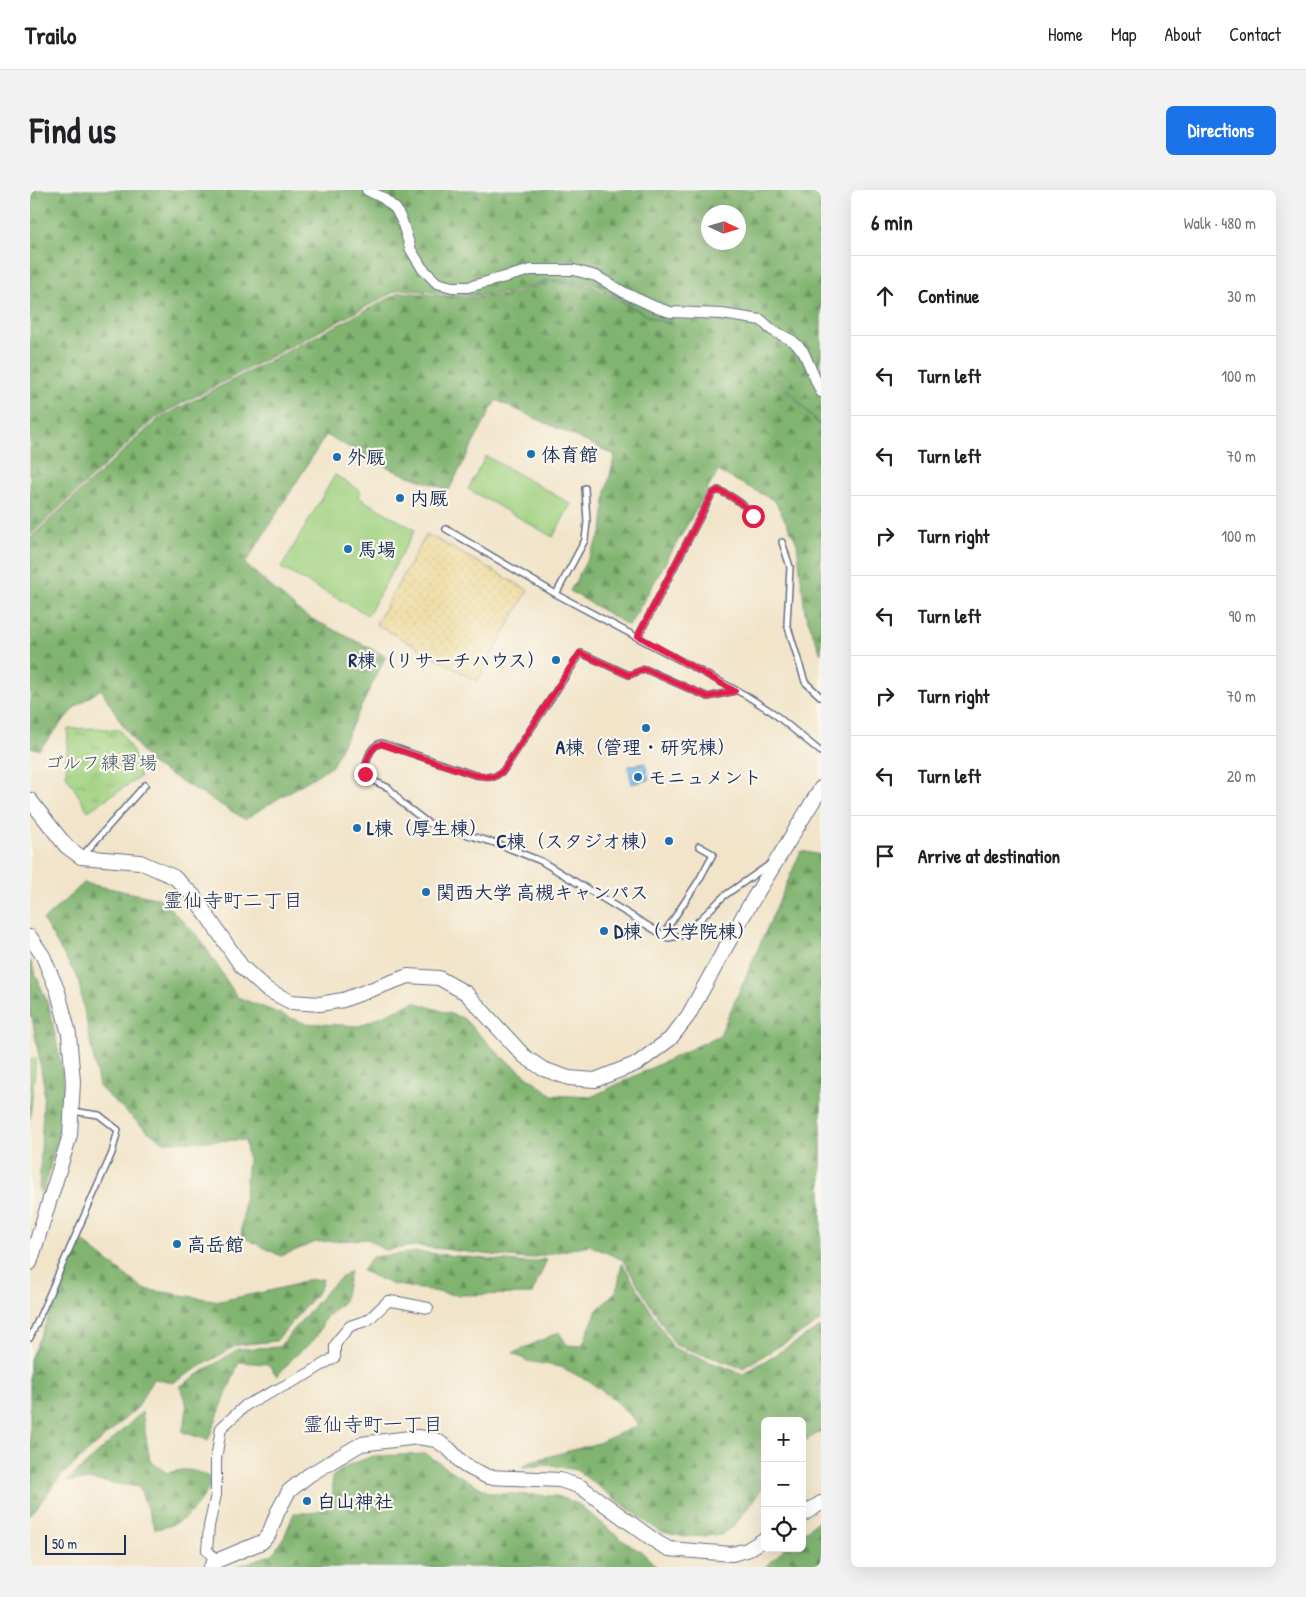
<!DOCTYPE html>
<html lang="en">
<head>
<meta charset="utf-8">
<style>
  :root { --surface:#fff; --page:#f2f2f2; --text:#202124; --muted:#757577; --line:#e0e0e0; --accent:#1a73e8 }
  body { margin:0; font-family:"Patrick Hand","Klee One",sans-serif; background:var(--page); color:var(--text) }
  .controls { position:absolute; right:15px; bottom:15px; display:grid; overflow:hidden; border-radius:8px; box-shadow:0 5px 20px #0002 }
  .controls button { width:45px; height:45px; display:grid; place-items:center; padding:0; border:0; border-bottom:1px solid var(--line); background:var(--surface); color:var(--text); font:25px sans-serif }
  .compass { position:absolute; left:671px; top:15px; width:45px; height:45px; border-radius:50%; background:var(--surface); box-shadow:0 5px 20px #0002; rotate:94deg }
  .scale { position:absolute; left:15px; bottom:12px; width:81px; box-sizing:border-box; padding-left:5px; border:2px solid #1b2f5e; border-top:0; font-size:14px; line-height:18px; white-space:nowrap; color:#1b2f5e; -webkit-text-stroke:4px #fbf7ec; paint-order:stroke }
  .stop { position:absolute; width:15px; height:15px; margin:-11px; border:4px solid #e11d48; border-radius:50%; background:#fff }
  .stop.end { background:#e11d48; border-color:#fff; box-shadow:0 1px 5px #0008 }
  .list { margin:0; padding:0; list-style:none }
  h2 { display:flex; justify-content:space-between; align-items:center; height:65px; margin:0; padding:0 20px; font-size:21px }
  h2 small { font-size:16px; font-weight:400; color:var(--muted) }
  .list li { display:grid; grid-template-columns:32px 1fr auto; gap:15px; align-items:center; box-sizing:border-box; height:80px; padding:0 20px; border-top:1px solid var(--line) }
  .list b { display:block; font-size:19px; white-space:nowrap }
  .list em { font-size:16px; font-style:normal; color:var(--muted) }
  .icon { flex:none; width:28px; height:28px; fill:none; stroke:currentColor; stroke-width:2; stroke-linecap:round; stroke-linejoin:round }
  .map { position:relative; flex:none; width:791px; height:1377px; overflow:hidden; border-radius:8px }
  header { display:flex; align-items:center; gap:30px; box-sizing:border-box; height:70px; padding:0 25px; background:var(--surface); border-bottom:1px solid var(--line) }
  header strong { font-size:24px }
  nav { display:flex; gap:28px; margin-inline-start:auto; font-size:18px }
  .intro { display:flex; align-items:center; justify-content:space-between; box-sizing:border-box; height:120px; padding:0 30px }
  h1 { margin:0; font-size:35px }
  .button { padding:12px 22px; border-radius:8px; background:var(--accent); color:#fff; font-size:18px; font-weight:700 }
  main { display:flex; gap:30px; padding:0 30px }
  aside { flex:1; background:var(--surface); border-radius:8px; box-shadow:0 5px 20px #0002 }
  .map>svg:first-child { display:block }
  .grass { fill:#a1d281; stroke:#5e8070 }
  .forest { fill:url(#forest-firs); stroke:#4e7266; fill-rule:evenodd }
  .sand { fill:url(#sand-dots); stroke:#84847e }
  .park { fill:url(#park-tufts); stroke:#5e8070 }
  .water { fill:url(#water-ripples); stroke:#4a76a6 }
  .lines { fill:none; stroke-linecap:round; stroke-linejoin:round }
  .lane-casing { stroke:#666e83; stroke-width:8 }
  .street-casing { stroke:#666e83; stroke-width:12 }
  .secondary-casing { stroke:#666e83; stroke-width:16 }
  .lane { stroke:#fff; stroke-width:5 }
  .street { stroke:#fff; stroke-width:10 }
  .secondary { stroke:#fff; stroke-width:14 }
  .route { stroke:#e11d48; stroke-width:6 }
  .poi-dot { fill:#1f6fb2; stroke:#fbf7ec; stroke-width:2 }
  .labels { text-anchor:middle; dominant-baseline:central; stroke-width:4.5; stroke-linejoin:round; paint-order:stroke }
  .poi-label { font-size:19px; font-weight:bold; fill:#1b2f5e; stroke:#fbf7ec; text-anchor:start }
  .park-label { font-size:19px; fill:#3c5867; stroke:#fbf7ec }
  .neighbourhood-label { font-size:20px; fill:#1b2f5e; stroke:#fbf7ec }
</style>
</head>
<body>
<header>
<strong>Trailo</strong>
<nav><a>Home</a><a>Map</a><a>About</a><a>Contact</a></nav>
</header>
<div class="intro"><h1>Find us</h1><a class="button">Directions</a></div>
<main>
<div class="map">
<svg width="791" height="1377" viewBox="0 0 791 1377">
  <defs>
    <pattern id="forest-firs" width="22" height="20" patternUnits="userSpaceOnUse" patternTransform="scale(1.25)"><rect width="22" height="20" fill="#80b46f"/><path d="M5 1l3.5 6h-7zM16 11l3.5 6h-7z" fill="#68935e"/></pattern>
    <pattern id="sand-dots" width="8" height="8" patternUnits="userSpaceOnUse" patternTransform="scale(1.25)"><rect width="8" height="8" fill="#eeda9e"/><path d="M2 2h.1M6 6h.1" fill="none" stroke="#ccbb8a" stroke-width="1.8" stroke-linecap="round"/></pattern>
    <pattern id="park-tufts" width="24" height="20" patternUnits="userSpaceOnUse" patternTransform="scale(1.25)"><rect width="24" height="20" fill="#a1d281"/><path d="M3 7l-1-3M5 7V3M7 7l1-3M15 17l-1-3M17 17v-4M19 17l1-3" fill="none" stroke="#82ab6d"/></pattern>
    <pattern id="water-ripples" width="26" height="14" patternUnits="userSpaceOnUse" patternTransform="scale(1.25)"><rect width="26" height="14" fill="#7abcef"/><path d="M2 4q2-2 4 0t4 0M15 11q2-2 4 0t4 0" fill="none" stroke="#6399c5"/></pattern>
  </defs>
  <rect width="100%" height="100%" fill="#fbf7ec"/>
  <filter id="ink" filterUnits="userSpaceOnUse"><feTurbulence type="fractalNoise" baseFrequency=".02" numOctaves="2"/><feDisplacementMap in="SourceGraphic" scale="10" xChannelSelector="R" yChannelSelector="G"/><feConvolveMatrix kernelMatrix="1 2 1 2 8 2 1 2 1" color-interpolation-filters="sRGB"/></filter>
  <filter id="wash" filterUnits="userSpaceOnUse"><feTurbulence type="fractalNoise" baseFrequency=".0096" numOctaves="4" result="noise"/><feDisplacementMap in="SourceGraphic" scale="20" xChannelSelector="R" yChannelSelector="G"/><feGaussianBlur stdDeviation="1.12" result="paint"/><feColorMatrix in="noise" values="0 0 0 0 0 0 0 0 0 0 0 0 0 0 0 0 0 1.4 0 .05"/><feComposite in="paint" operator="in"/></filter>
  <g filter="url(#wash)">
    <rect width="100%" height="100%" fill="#f1e4c9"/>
    <path class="grass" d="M456 266 541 314 523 347 438 299Z
      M305 285 331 301 328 307 385 340 338 425 251 378Z
      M0 868 6 869 0 929Z"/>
    <path class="forest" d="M0 0H791V236L745 185 742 184 791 237V464L775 423 767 353 745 311 688 281 599 436 540 401 572 342 576 301 585 265 466 210 419 300 365 281 296 245 215 374 274 425 356 466 302 576 215 629 120 573 94 537 71 499 44 518 9 560 0 557V348L128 229 371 102 441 108 481 105 520 91 563 96 617 126 646 137 618 126 564 94 520 90 480 103 441 106 370 99 126 227 0 345ZM678 22H708V52H678Z
      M771 661 791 665V1131L713 1178 645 1155 593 1070 559 1055 496 1069 387 1056 354 1060 338 1049 286 1052 251 1066 211 1046 218 969 215 950 134 952 116 940 69 897 48 789 13 730 54 693 131 709 169 747 207 807 274 833 329 836 384 812 433 828 472 867 522 905 561 907 690 845Z
      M0 770 19 817 27 854 35 901 30 938 14 1001 9 1002 14 896 2 827 0 826Z
      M52 1051 113 1099 190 1111 243 1100 267 1094 276 1090 293 1089 290 1099 246 1151 207 1155 144 1192 123 1189 107 1218 30 1287 0 1326V1169Z
      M388 1062 496 1073 517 1069 502 1104 426 1105 361 1094 332 1081 342 1067Z
      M592 1073 643 1158 713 1184 791 1137V1241L772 1253V1231H735V1295L703 1337 691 1345 654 1347 629 1341 546 1280 522 1275 492 1277 502 1271 568 1253 609 1235 586 1211 560 1192 531 1177 497 1171 483 1163 529 1142 537 1155 552 1156 567 1120 587 1100Z
      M320 1080 314 1111 296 1127 285 1149 264 1167 247 1186 238 1174 209 1172 178 1250 152 1242C157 1225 160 1211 149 1197L208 1159 249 1157 300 1097Z
      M112 1222 120 1271 137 1283C154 1278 163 1279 179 1287L180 1298C161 1322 158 1333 125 1339L109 1297 61 1290 38 1291Z
      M396 1264 425 1283 460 1303 527 1306 548 1314 595 1352 613 1363 627 1377H205L243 1364 255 1345 264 1323H280L295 1319 303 1303 302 1287 319 1275 343 1266Z
      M789 1330H791V1377H736L755 1358H772V1344Z"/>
    <path class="sand" d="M397 344 498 400 447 491 346 434Z"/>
    <path class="park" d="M64 538 90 540 103 562 110 587 58 621 36 585 38 539Z"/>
    <path class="water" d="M615 573 619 590 602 594 598 576Z"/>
  </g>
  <g filter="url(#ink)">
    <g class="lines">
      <g class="lane-casing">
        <path id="lane" d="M416 339 526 404 717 506 742 522 791 562
          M752 352 760 377 757 434 775 492 791 507
          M526 404 555 350 557 332 555 298
          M608 447 682 304 688 300C702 306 714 313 723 326
          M705 501 678 507 615 479 599 485 551 463 473 581 464 587 445 585 351 553C339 556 333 577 337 588L359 598 372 613 398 633 468 654 511 671 638 748 654 745 694 706 740 674
          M52 666 115 595
          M633 745 669 690 683 664 669 656
          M0 1148 82 963 88 940 69 925 42 921"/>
      </g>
      <g class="street-casing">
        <path id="street" d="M337 0 353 8 366 19 372 31 381 60 392 78 407 93 422 97H438L501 80H544L566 86 595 103 625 117 640 122 692 124 731 130 742 140 763 151 773 161 791 202
          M186 1371 177 1360 179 1336 186 1305V1269L191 1238 216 1215 276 1185 305 1167V1156L308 1150 320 1136 338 1130 358 1111 368 1112 398 1118"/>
      </g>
      <g class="secondary-casing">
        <path id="secondary" d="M0 610 36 656 51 667 110 672 144 687 163 705 212 777 236 799 261 812 290 814 313 810 378 786 409 788 436 803 494 866 513 879 539 888 565 890 608 873 640 849 658 826 713 726 791 598
          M0 747 13 766 28 802 39 844 43 892 40 945 0 1073
          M772 1325 791 1313
          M181 1377 186 1371 232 1352 239 1344 248 1321 259 1301 279 1285 331 1254 388 1247 406 1250 419 1259 434 1275 458 1287 530 1290 551 1297 628 1353 639 1359 702 1364 717 1360 735 1349"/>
      </g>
      <use href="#lane" class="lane"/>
      <use href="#street" class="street"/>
      <use href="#secondary" class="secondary"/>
    </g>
  </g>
  <g class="lines" filter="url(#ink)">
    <path class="route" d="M335 584C335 573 340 556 351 554L444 585 464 587 473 581 550 463 599 485 615 479 678 507 705 501 608 446 682 304 688 300C702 306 714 313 723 326"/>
  </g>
  <g class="poi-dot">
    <circle cx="501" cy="264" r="5"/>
    <circle cx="307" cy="267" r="5"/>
    <circle cx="370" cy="308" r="5"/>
    <circle cx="318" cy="359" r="5"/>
    <circle cx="526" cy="470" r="5"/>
    <circle cx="616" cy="538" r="5"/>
    <circle cx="608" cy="587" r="5"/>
    <circle cx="327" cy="638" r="5"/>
    <circle cx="639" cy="651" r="5"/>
    <circle cx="396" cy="702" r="5"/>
    <circle cx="574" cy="741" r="5"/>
    <circle cx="147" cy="1054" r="5"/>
    <circle cx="277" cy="1311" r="5"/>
  </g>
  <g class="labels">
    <g class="poi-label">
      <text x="511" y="264">体育館</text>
      <text x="317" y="267">外厩</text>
      <text x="380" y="308">内厩</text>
      <text x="328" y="359">馬場</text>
      <text x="516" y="470" text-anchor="end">R棟（リサーチハウス）</text>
      <text x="616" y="557" text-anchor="middle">A棟（管理・研究棟）</text>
      <text x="618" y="587">モニュメント</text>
      <text x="337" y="638">L棟（厚生棟）</text>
      <text x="629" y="651" text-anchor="end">C棟（スタジオ棟）</text>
      <text x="406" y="702">関西大学 高槻キャンパス</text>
      <text x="584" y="741">D棟（大学院棟）</text>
      <text x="157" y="1054">高岳館</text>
      <text x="287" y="1311">白山神社</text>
    </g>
    <g class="park-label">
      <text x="71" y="572">ゴルフ練習場</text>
    </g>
    <g class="neighbourhood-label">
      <text x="203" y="709">霊仙寺町二丁目</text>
      <text x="343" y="1233">霊仙寺町一丁目</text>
    </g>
  </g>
</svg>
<div class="controls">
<button>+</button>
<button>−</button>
<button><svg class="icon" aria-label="locate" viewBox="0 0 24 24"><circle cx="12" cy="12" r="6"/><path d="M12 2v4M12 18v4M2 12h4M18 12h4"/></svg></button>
</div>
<svg class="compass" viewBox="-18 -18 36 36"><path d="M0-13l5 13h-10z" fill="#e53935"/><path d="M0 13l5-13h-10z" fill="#757577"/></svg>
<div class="scale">50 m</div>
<div class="stop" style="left:723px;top:326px"></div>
<div class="stop end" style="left:335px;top:584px"></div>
</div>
<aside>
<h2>6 min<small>Walk · 480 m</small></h2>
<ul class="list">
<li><svg class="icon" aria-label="ahead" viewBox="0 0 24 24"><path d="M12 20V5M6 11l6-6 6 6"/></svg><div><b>Continue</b></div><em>30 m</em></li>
<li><svg class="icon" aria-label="left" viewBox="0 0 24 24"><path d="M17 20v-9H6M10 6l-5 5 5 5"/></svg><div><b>Turn left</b></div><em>100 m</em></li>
<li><svg class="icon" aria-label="left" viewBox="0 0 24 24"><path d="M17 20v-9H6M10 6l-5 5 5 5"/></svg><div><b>Turn left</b></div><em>70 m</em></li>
<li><svg class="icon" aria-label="right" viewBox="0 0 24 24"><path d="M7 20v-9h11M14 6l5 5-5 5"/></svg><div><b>Turn right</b></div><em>100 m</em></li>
<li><svg class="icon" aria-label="left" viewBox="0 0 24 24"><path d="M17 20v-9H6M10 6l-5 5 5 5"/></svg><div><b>Turn left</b></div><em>90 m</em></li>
<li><svg class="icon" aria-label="right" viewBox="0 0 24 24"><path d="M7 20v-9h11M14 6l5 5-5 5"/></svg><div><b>Turn right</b></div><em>70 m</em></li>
<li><svg class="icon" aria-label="left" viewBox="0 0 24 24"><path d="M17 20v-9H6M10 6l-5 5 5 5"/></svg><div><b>Turn left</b></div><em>20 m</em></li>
<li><svg class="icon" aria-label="arrive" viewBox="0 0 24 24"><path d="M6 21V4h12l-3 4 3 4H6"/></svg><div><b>Arrive at destination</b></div></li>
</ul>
</aside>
</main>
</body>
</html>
